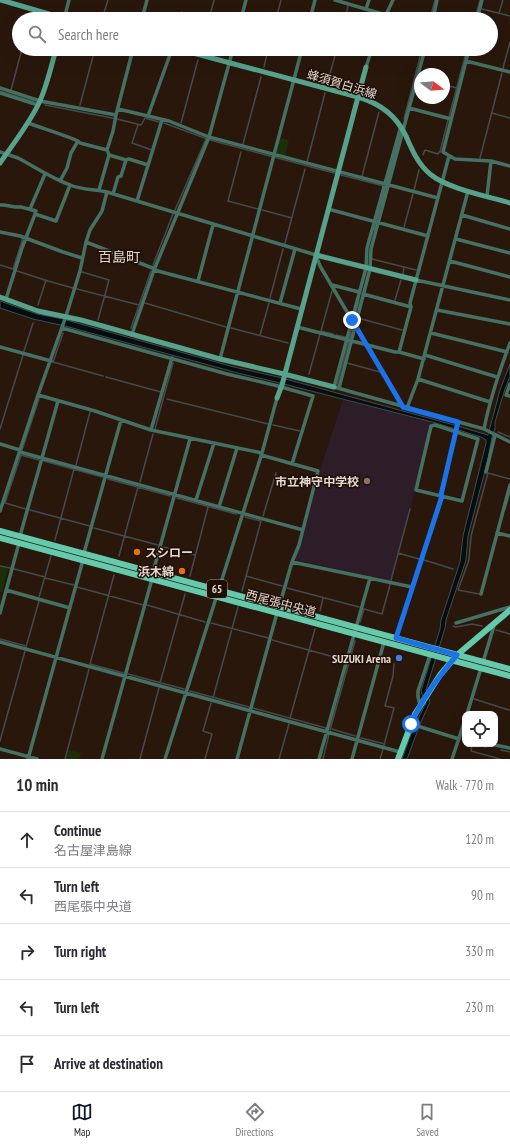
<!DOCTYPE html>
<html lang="en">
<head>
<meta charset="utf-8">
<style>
  :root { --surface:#fff; --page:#f7f7f7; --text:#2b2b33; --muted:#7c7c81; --line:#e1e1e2; --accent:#111827 }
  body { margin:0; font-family:"PT Sans Narrow","Noto Sans JP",sans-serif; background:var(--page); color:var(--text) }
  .controls { position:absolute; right:12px; bottom:12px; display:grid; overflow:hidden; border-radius:8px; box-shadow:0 4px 16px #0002 }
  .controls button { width:36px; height:36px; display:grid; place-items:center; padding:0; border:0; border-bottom:1px solid var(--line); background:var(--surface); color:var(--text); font:20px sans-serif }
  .compass { position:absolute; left:414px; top:68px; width:36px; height:36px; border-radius:50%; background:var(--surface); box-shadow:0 4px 16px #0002; rotate:106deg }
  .stop { position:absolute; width:12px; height:12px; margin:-9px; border:3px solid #1a73e8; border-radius:50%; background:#fff }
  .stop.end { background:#1a73e8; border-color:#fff; box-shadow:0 1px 4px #0008 }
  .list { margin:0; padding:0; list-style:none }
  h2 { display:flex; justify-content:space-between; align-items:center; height:52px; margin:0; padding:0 16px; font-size:17px }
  h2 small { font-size:13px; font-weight:400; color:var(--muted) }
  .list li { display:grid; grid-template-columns:26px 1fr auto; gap:12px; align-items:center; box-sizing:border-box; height:56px; padding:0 16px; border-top:1px solid var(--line) }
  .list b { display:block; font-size:15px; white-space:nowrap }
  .list p { margin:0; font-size:13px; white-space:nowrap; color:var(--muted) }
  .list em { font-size:13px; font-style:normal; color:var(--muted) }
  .icon { flex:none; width:22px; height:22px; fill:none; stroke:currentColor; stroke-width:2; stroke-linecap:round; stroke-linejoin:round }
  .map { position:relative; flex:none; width:510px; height:759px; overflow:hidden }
  .search { position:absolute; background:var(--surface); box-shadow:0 4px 16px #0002; left:12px; right:12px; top:12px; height:44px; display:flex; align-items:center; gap:10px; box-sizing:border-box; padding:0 14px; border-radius:22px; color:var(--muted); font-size:15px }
  .sheet { height:332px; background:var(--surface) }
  nav { display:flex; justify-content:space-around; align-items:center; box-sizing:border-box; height:56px; border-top:1px solid var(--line); background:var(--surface); font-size:11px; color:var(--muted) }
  nav a { display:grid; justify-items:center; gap:2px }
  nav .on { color:var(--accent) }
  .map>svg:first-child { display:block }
  .education { fill:#2c1d28 }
  .green { fill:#1c2f09 }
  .water { fill:#010e12; stroke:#454b4b }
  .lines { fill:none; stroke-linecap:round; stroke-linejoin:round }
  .stream { stroke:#454b4b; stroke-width:1.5 }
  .street { stroke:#447163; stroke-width:3.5 }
  .secondary { stroke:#57a28c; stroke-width:5 }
  .primary { stroke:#65c9ab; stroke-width:6 }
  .route { stroke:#1a73e8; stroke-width:5 }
  .education-dot { fill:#8d6e63; stroke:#1f0e05; stroke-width:1.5 }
  .food-dot { fill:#e8710a; stroke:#1f0e05; stroke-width:1.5 }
  .shop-dot { fill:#3f7fe0; stroke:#1f0e05; stroke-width:1.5 }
  .labels { text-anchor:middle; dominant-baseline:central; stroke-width:3; stroke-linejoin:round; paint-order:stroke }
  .shield { fill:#1f0e05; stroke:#aa9b94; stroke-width:1 }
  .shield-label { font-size:11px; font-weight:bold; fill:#e5d8d1 }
  .street-label { font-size:12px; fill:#e5d8d1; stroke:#1f0e05 }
  .poi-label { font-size:12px; font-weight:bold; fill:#e5d8d1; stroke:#1f0e05; text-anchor:end }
  .quarter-label { font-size:14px; fill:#e5d8d1; stroke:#1f0e05 }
</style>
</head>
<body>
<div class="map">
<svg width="510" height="759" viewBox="0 0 510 759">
  <rect width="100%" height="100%" fill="#29170c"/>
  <path class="education" d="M343 400 431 422 415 491 390 581 296 560 295 558 300 546 320 470Z"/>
  <path class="green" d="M280 138 289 140 285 156 277 154V153Z
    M0 567 8 569 2 592H0Z
    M68 750 81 753 79 759H66Z"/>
  <path class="water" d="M0 301 37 314 63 319 234 367 282 378 454 425 488 435 500 390 510 364V376L504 392 495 422V430L493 432 488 459 468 536 466 560 446 620 445 628 426 690 430 702 420 724 407 759H402L412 731 426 703 421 691 440 629 441 620 460 562 463 536 486 443V440L481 437 436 423 280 383 238 373 65 326 33 319 0 308Z"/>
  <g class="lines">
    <path class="stream" d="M482 9 510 16
      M499 13 503 0
      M30 19 31 15
      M102 19 108 0
      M180 19 182 12
      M209 19 214 0
      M276 19 281 0
      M345 19 348 6
      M430 19 435 0
      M475 19 480 0
      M200 51 201 49
      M264 67 268 49
      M503 68 510 42
      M419 78H420
      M327 84 337 49
      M444 85 457 88
      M11 90 22 49
      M0 91 34 102
      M45 105 117 119 141 125 145 118 159 122
      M80 105 95 49
      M492 113 510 118
      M449 117 467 49
      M404 119 422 49
      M164 123 210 140 334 173
      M181 123 198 60
      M138 125 132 143 152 150
      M243 144 261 77
      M241 152 228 201 258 209
      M423 155 425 150 438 154 439 152H440L448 120
      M480 158 502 73
      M307 162 325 93
      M341 175 384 186
      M362 176 379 112
      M414 190 419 170
      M175 210 206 139
      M262 210 292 218
      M404 227 413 194
      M374 230 384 193
      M285 243 305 169
      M372 259 416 270
      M0 265 13 269
      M153 265 173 214
      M13 269 23 238
      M17 271 48 281 73 288
      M82 272 109 280 98 320
      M403 274 404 267
      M77 289 139 305
      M270 298 283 249
      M395 300 401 280
      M145 303 226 327
      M38 305 46 280
      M358 318 402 330
      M354 322 359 300
      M131 328 151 271
      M231 328 288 343
      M321 331 332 291
      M321 331 333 334
      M63 333 53 362 103 376
      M260 335 269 303
      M336 335 345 337
      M24 351 33 323
      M347 363 380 372
      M309 374 320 334
      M106 377 161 392
      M337 385 353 325
      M167 399 268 424
      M273 425 300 431
      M0 429 23 355
      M155 429 173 363
      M498 432 510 437
      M22 450 39 399
      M44 461 102 477
      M76 465 90 412
      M108 479 170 496
      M140 482 153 434
      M177 498 236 514
      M26 509 5 503 21 455 39 460
      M505 509 510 492
      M30 510 90 526
      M263 516 276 473
      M94 528 158 545
      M55 540 74 469
      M163 547 195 555
      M398 553 419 559
      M119 556 138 487
      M424 560 453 569
      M0 566 10 568
      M14 569 45 577
      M114 575 90 664 123 673
      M190 576 208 507
      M246 576 282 586
      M45 578 74 585
      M391 580 410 509
      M77 587 143 605
      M287 588 359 607
      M242 591 261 521 245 517
      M479 594 458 590 469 560 471 536 488 473 510 479
      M39 597 51 556
      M147 605 205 622
      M320 611 323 598
      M360 622 364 609 382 614 390 585
      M211 623 268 638
      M453 626 456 627 472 624 482 626
      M496 630 510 634
      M0 639 26 646
      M272 640 345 660
      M26 647 39 601
      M128 674 184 689
      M160 683 185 594
      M190 691 249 707
      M213 698 238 607
      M474 699 509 710
      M253 708 326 728
      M290 718 315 629
      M332 729 355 736
      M330 730 355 641
      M361 738 385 744
      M0 741 25 651
      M475 744 486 747
      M384 745 394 708 385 706 393 676 394 664
      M472 745 471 751 500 759
      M501 750 510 752
      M65 759 89 669
      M140 759 159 688
      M205 759 212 734 203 731 211 703
      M279 759 289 724
      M323 759 329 734
      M380 759 383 749"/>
    <path class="street" d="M335 0 386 15
      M366 9 369 0
      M64 19 69 0
      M142 19 147 0
      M241 19 246 0
      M310 19 315 0
      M384 19 393 0
      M433 19 437 0
      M477 19 482 0
      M469 49 443 152 455 159 491 161 510 166
      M466 61 510 72
      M366 67 372 49
      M0 88 40 101 116 115 133 49
      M0 93 38 105
      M409 108 451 119
      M118 109 169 121 209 137 438 198
      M148 116 172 49
      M28 123C44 129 62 134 78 141L71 153 67 168 60 181
      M401 126 367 248 366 268 334 387 484 429 510 442
      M78 141 80 143 107 150 113 131 116 115
      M0 152C6 154 12 156 18 158 35 167 51 178 70 185 82 190 94 189 107 192L316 255 320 266 403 407
      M109 155 126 160 121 176 118 177 113 194
      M126 160 129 159 148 165
      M99 190 109 155 108 152
      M487 196 491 161
      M137 201 162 120
      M0 205H4L15 207H21L36 211 35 214
      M30 209 45 174
      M328 209 428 236
      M462 215 510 229
      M0 232 20 236 63 252 82 258
      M456 239 510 253
      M86 242 155 269
      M450 261 510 277
      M154 270 301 309
      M416 280 510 300
      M198 281 213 225
      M332 285 359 292
      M363 294 411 307
      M6 299 22 248 32 222 35 214 56 221 70 185
      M280 303 295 249
      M437 310 510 324
      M297 327 395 352H399
      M62 328 227 374 274 385 313 396 292 464
      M431 333 507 352
      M132 334 154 270 209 137 233 49
      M0 347 51 361
      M425 355 497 377
      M220 359 302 49
      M424 359 399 352 411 307 410 303 449 156
      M418 379 490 402
      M510 384 506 395 510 396
      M339 388 370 269 371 249 425 49
      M38 395 95 411 151 430 262 453
      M407 408 418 379 468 191
      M435 425 478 439 462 501 416 490 431 426Z
      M484 429C490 398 499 372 510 343
      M151 430 172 358
      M0 444 20 450
      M20 452 303 530
      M261 455 318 471 299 545 292 562 279 607
      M486 472 495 435
      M441 495 458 422
      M196 500 214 443
      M219 507 237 448
      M0 511 38 395 66 316 80 271 86 242 90 230 102 211 107 192
      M497 533 510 536
      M20 536 58 401
      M84 553 121 420
      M292 562 412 587
      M153 572 190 439
      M6 590 70 608
      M481 594 510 485
      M0 613 19 543
      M456 623 510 607
      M396 638 442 496
      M0 642 400 752
      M483 662 494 626
      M420 705 418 697V691L430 655
      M467 714 481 668
      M411 724 459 739
      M490 744 510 748
      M0 749 37 759
      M28 759 83 560
      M102 759 152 579
      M165 759 262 453 277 398
      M237 759 277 613
      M319 759 370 578
      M352 759 384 642
      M452 759 465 720"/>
    <path class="secondary" d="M1 0 66 19
      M178 49 358 97C379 103 396 115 406 136 412 150 418 164 430 174 448 189 487 196 510 203
      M0 163C13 144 29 124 39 103 47 86 51 67 56 49
      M316 255 416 280
      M0 297 38 311 81 320 220 359 284 374 334 387
      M277 398 282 385 358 97 366 67"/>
    <path class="primary" d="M0 531 510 669
      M0 538 510 676
      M398 759 415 714 440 675 457 655 510 610"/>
  </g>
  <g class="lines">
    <path class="route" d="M352 320 403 407 458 422 441 495 442 496 396 638 457 655C439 676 422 698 411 724"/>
  </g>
  <circle class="education-dot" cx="367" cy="481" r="4"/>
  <g class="food-dot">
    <circle cx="137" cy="552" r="4"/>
    <circle cx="182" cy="571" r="4"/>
  </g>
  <circle class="shop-dot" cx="399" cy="658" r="4"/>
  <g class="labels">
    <rect class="shield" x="207" y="580" width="20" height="18" rx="3"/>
    <g class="shield-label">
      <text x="217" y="589">65</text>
    </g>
    <g class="street-label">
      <text transform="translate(342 84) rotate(17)">蜂須賀白浜線</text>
      <text transform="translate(281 603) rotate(15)">西尾張中央道</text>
    </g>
    <g class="poi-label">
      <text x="359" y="481">市立神守中学校</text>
      <text x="145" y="552" text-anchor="start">スシロー</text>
      <text x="174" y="571">浜木綿</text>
      <text x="391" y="658">SUZUKI Arena</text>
    </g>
    <g class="quarter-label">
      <text x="119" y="257">百島町</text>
    </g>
  </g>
</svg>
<div class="controls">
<button><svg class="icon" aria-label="locate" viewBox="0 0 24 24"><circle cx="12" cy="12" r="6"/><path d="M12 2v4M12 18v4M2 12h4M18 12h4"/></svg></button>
</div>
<svg class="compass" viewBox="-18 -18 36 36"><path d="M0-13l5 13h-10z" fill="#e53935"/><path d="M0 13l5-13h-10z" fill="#7c7c81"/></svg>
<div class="stop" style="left:411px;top:724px"></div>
<div class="stop end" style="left:352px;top:320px"></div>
<div class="search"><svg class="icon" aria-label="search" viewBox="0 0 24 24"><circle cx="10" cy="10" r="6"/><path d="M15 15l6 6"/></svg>Search here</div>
</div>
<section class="sheet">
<h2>10 min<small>Walk · 770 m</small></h2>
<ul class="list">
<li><svg class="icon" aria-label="ahead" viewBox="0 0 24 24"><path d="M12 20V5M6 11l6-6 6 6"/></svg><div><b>Continue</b><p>名古屋津島線</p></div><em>120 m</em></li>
<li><svg class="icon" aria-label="left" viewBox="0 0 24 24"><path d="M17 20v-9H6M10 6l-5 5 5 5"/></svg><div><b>Turn left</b><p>西尾張中央道</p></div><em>90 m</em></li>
<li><svg class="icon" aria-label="right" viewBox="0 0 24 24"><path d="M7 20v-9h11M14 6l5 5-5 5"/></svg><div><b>Turn right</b></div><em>330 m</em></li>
<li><svg class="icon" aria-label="left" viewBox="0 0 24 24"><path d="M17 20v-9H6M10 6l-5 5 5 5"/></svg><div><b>Turn left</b></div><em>230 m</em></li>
<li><svg class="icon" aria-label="arrive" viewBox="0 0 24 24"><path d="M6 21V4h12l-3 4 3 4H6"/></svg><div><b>Arrive at destination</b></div></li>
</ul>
</section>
<nav>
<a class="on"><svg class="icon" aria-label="map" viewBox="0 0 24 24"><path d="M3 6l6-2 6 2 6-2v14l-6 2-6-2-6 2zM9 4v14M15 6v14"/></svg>Map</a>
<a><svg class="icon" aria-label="directions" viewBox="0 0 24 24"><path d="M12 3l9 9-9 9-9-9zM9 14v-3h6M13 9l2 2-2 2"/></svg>Directions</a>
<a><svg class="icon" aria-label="saved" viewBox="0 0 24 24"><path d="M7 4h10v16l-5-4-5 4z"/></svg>Saved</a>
</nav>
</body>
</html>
